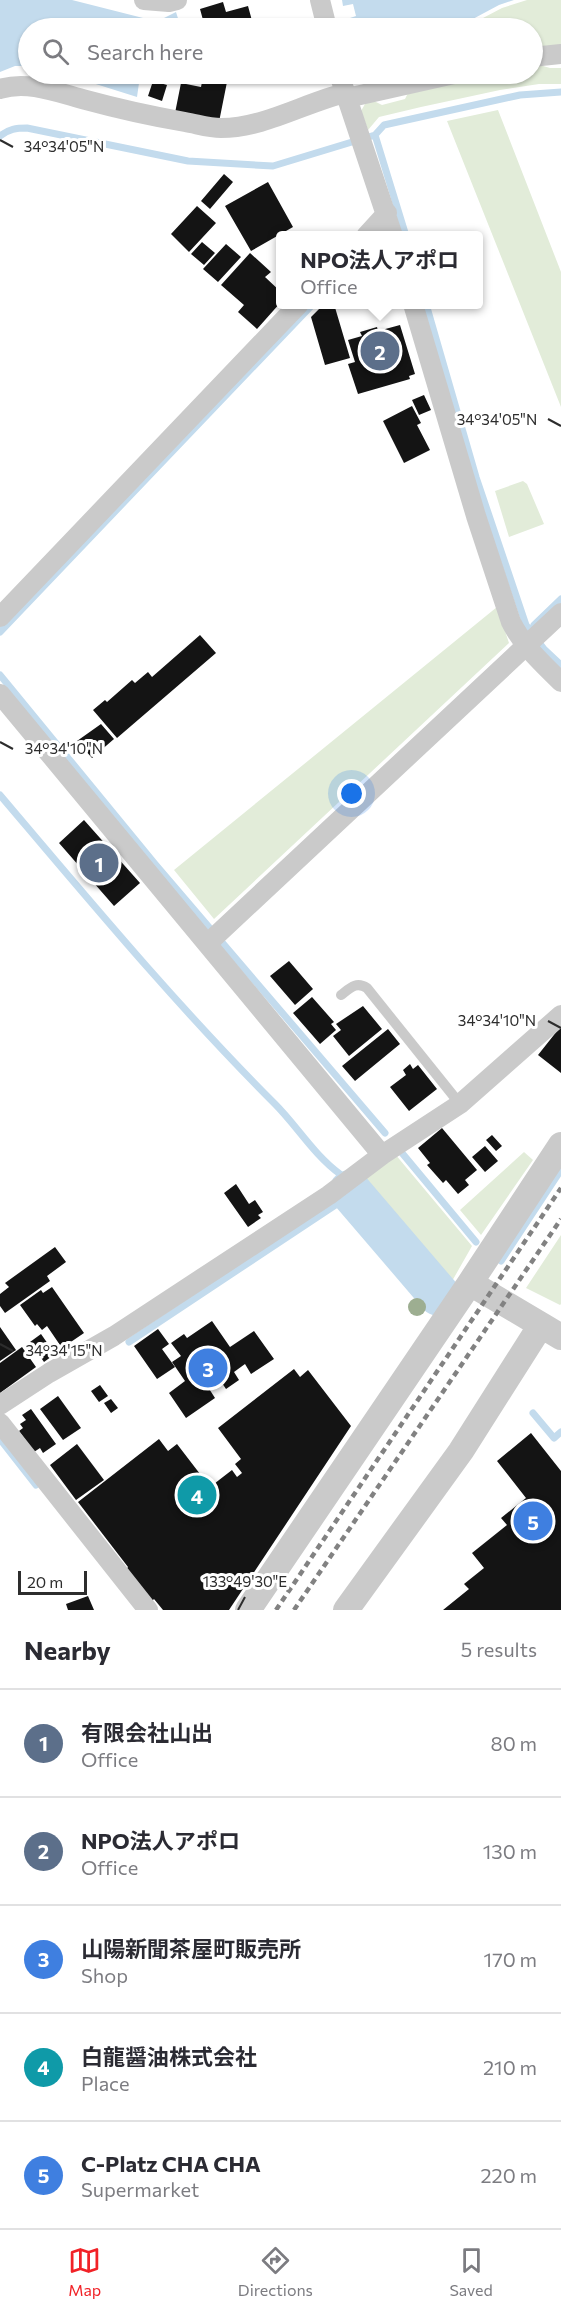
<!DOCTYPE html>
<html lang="en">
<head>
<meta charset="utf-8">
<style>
  :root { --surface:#fff; --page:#f2f2f3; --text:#2b2b33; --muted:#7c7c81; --line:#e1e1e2; --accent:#f12227 }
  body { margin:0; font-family:Commissioner,"Noto Sans JP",sans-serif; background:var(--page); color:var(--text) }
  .scale { position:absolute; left:18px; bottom:15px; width:69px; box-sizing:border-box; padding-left:6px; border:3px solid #2d2d2d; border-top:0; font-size:16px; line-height:21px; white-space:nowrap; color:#2d2d2d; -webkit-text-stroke:4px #fff; paint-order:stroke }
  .you { position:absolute; left:352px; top:794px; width:21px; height:21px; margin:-15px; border:4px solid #fff; border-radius:50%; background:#1a73e8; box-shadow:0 0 0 9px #1a73e833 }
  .badge { display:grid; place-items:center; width:39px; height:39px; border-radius:50%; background:var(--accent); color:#fff; font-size:20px; font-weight:700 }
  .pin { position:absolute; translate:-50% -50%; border:3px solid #fff; box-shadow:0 2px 6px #0006 }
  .popup { position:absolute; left:276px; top:231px; width:207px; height:78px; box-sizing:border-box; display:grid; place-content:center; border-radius:6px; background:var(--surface); filter:drop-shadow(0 2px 4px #0005); font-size:20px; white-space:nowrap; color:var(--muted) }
  .popup b { font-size:22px; color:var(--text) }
  .popup::after { content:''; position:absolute; left:50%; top:100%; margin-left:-12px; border:12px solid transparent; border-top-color:var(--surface) }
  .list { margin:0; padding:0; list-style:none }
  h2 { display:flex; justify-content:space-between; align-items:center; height:78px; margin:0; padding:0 24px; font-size:26px }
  h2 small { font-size:20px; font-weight:400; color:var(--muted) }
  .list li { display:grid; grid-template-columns:39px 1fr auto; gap:18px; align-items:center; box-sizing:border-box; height:108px; padding:0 24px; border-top:2px solid var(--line) }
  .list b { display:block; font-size:22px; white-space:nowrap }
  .list p { margin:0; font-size:20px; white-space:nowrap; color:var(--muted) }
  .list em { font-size:20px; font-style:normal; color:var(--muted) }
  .icon { flex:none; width:33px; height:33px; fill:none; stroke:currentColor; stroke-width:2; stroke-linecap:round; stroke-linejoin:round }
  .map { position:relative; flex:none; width:561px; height:1610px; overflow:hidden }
  .search { position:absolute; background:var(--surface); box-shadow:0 2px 4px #0004; left:18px; right:18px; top:18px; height:66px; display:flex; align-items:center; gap:15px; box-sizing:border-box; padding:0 21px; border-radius:33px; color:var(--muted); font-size:22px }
  .sheet { height:618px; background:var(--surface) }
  nav { display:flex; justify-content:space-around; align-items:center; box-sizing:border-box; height:84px; border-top:2px solid var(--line); background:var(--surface); font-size:16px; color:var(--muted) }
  nav a { display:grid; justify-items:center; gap:3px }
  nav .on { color:var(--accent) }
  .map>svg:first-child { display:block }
  .green { fill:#e2ecd9 }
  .water { fill:#c3dbed }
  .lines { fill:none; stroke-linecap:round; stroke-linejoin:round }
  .stream { stroke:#c3dbed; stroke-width:7 }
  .river { stroke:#c3dbed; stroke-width:42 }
  .building { fill:#141414 }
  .service { stroke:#cacaca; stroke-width:10 }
  .minor { stroke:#cacaca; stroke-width:20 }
  .tertiary { stroke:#cacaca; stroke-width:26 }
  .rail { stroke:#828282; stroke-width:4.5; stroke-dasharray:6 4.5; stroke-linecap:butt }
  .tree { fill:#9dae91 }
  .ticks { fill:none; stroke:#2d2d2d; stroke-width:2 }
  .ticks-label { font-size:15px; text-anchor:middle; fill:#2d2d2d; stroke:#fff; stroke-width:6; stroke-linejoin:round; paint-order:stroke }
</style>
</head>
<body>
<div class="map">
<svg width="561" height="1610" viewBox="0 0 561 1610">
  <rect width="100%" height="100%" fill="#fff"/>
  <path class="green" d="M527 0H561V46L533 51 532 28H464L502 8Z
    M533 63 550 68H561V84H539L500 90 421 107 379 117 368 130 361 111 365 104 374 101 382 105 405 99 408 93 483 74H532Z
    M498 110 561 272V407L447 121Z
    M523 481 527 484 544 524 509 537 495 491Z
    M497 607 509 643 214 919 174 870Z
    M524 1152 533 1160 481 1235 460 1210Z
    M395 1154 472 1246 447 1290 358 1185Z
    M561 1235V1304L560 1305 526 1288Z"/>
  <path class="water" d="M0 0H72L147 19 160 20 176 12 181 28H28V66H15L0 72Z
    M342 0H514L499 5 456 28H346L344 20 356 16 353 4 343 6Z
    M64 74H198L140 76 137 97Z"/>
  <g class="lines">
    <path class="stream" d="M375 135 406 236
      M0 136C9 129 16 128 27 128L188 161 273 166 375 135 384 125 520 95 561 92
      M426 304 476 477 526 625 544 649 561 665
      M534 625 561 599
      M0 632 313 304
      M0 675 155 864 385 1133
      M0 795C89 900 177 1006 275 1104 297 1126 314 1155 340 1174
      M402 1153 476 1242
      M501 1261 561 1170
      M129 1342 352 1194
      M533 1413 554 1438 561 1432
      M0 1439 36 1485"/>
    <path class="river" d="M350 1191 439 1295"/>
  </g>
  <path class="building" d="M223 2 226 12 248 6 254 28H192L190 24 203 20 200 9Z
    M203 77 227 82 219 122 175 113 181 83 201 87Z
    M153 81 167 85 162 101 148 96Z
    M224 174 233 182 210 209 201 201Z
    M268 182 293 227 251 251 225 206Z
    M197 206 216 223 189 252 171 234Z
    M202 242 215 253 204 265 191 254Z
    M226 244 241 257 218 282 203 269Z
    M250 253 271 272 265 277 281 292V302L257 329 238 312 244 305 221 285Z
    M324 304H334L350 358 325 365 311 317Z
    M400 325 415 374 409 376 410 379 358 394 348 364 355 362 348 340 362 336 360 332 377 327 378 331Z
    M424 395 431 410 419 415 412 400Z
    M412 406 421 423 417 425 430 450 404 463 383 421Z
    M200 635 216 653 117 738 93 710 105 700 107 702 132 680 135 683 148 672 152 677Z
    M101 724 114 739 92 758 77 741Z
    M84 820 140 883 114 906 59 843Z
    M289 961 313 989 295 1005 270 976Z
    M312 997 334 1022 331 1024 336 1030 320 1044 293 1013Z
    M363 1006 382 1029 349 1056 333 1036 341 1030 336 1024Z
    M561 1026V1073L538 1055Z
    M388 1029 400 1044 355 1081 342 1066Z
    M410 1064 413 1069 418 1065 437 1089 409 1111 390 1087 406 1075 403 1070Z
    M442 1128 477 1170 465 1180 469 1185 458 1194 446 1180 443 1183 427 1165 430 1163 418 1148Z
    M492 1135 502 1146 496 1151 486 1140Z
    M485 1146 498 1161 485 1172 472 1157Z
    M236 1184 249 1204 255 1200 263 1212 258 1215 261 1218 248 1227 224 1193Z
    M55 1247 66 1262 47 1276 50 1281 5 1313 0 1306V1294L9 1287 5 1283Z
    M52 1287 84 1333 62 1348 47 1326 42 1330 37 1324 35 1326 20 1305 41 1290 43 1293Z
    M212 1321 230 1347 254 1331 274 1359 251 1374 245 1364 234 1372 239 1380 226 1389 218 1377 206 1384 215 1398 186 1418 169 1393 185 1381 172 1362 181 1356 171 1343 184 1334 187 1338Z
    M0 1327 16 1350 0 1361Z
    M158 1329 169 1344 162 1349 175 1367 157 1379 134 1346Z
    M41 1334 55 1354 44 1362 30 1342Z
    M22 1347 36 1367 0 1393V1363Z
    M294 1369 300 1377 308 1370 351 1426 229 1610H163L154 1599 151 1602 126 1570 128 1567 78 1502 159 1439 168 1451 177 1444 210 1487 232 1470 237 1477 242 1473 235 1464 241 1459 218 1428Z
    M100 1385 108 1396 99 1402 91 1391Z
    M58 1396 81 1428 63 1440 40 1409Z
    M111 1399 118 1408 111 1413 104 1403Z
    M31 1409 56 1444 43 1453 40 1448 34 1452 19 1431 23 1428 20 1424 26 1420 22 1415Z
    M531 1433 561 1471V1610H443L469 1589 464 1584 484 1568 472 1553 507 1525 501 1518 526 1498 497 1461Z
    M77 1444 104 1480 76 1500 50 1465Z
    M88 1596 94 1610H68L66 1604Z"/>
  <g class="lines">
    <path class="service" d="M341 995C350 988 356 981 367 988L460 1104"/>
    <path class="minor" d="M144 0 169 2 177 0
      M320 0 327 28
      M532 57 561 54
      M339 74 393 236
      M0 89C28 80 59 93 86 100 119 109 151 116 185 122 197 124 209 128 221 128 264 128 304 103 345 93
      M347 98 454 74
      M366 236 387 213
      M413 304 476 516 511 622C523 646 542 663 561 682
      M0 617 299 304
      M0 694 382 1155
      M207 944 561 613
      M0 1405 49 1373 114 1336 329 1195 382 1155 460 1104 561 1015
      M0 1423 148 1610"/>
    <path class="tertiary" d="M470 1283 541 1325
      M248 1610 470 1283 561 1145
      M346 1610 461 1451 541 1325 561 1337"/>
    <path class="rail" d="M276 1610 561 1188
      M294 1610 561 1219"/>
  </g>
  <circle class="tree" cx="417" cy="1307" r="9"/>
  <path class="ticks" d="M0 140 13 147M548 419 561 426M0 742 13 749M548 1021 561 1028M0 1344 13 1351M238 1610 245 1597"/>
  <g class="ticks-label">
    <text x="64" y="152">34°34'05"N</text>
    <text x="497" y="425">34°34'05"N</text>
    <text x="64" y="754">34°34'10"N</text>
    <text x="497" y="1026">34°34'10"N</text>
    <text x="64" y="1356">34°34'15"N</text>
    <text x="245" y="1587">133°49'30"E</text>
  </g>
</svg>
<div class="scale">20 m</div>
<div class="you"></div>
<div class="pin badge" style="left:99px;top:863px;background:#5c6f8a">1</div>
<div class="pin badge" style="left:380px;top:351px;background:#5c6f8a">2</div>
<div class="popup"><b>NPO法人アポロ</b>Office</div>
<div class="pin badge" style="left:208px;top:1368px;background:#3f7fe0">3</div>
<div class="pin badge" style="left:197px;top:1495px;background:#0f9aa8">4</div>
<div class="pin badge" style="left:533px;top:1521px;background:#3f7fe0">5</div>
<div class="search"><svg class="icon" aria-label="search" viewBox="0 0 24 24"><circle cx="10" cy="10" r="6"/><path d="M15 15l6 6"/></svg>Search here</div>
</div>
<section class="sheet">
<h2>Nearby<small>5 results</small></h2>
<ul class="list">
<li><span class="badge" style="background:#5c6f8a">1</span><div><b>有限会社山出</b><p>Office</p></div><em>80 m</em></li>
<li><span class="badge" style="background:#5c6f8a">2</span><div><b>NPO法人アポロ</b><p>Office</p></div><em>130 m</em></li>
<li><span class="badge" style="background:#3f7fe0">3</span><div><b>山陽新聞茶屋町販売所</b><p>Shop</p></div><em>170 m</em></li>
<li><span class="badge" style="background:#0f9aa8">4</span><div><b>白龍醤油株式会社</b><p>Place</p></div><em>210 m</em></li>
<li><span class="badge" style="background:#3f7fe0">5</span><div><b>C-Platz CHA CHA</b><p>Supermarket</p></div><em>220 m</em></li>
</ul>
</section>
<nav>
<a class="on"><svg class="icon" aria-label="map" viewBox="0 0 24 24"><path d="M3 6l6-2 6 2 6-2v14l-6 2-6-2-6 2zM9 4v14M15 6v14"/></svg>Map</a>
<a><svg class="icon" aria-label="directions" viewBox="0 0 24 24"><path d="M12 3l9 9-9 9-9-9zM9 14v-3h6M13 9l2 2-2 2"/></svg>Directions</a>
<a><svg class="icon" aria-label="saved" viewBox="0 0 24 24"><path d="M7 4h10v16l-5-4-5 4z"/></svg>Saved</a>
</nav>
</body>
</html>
